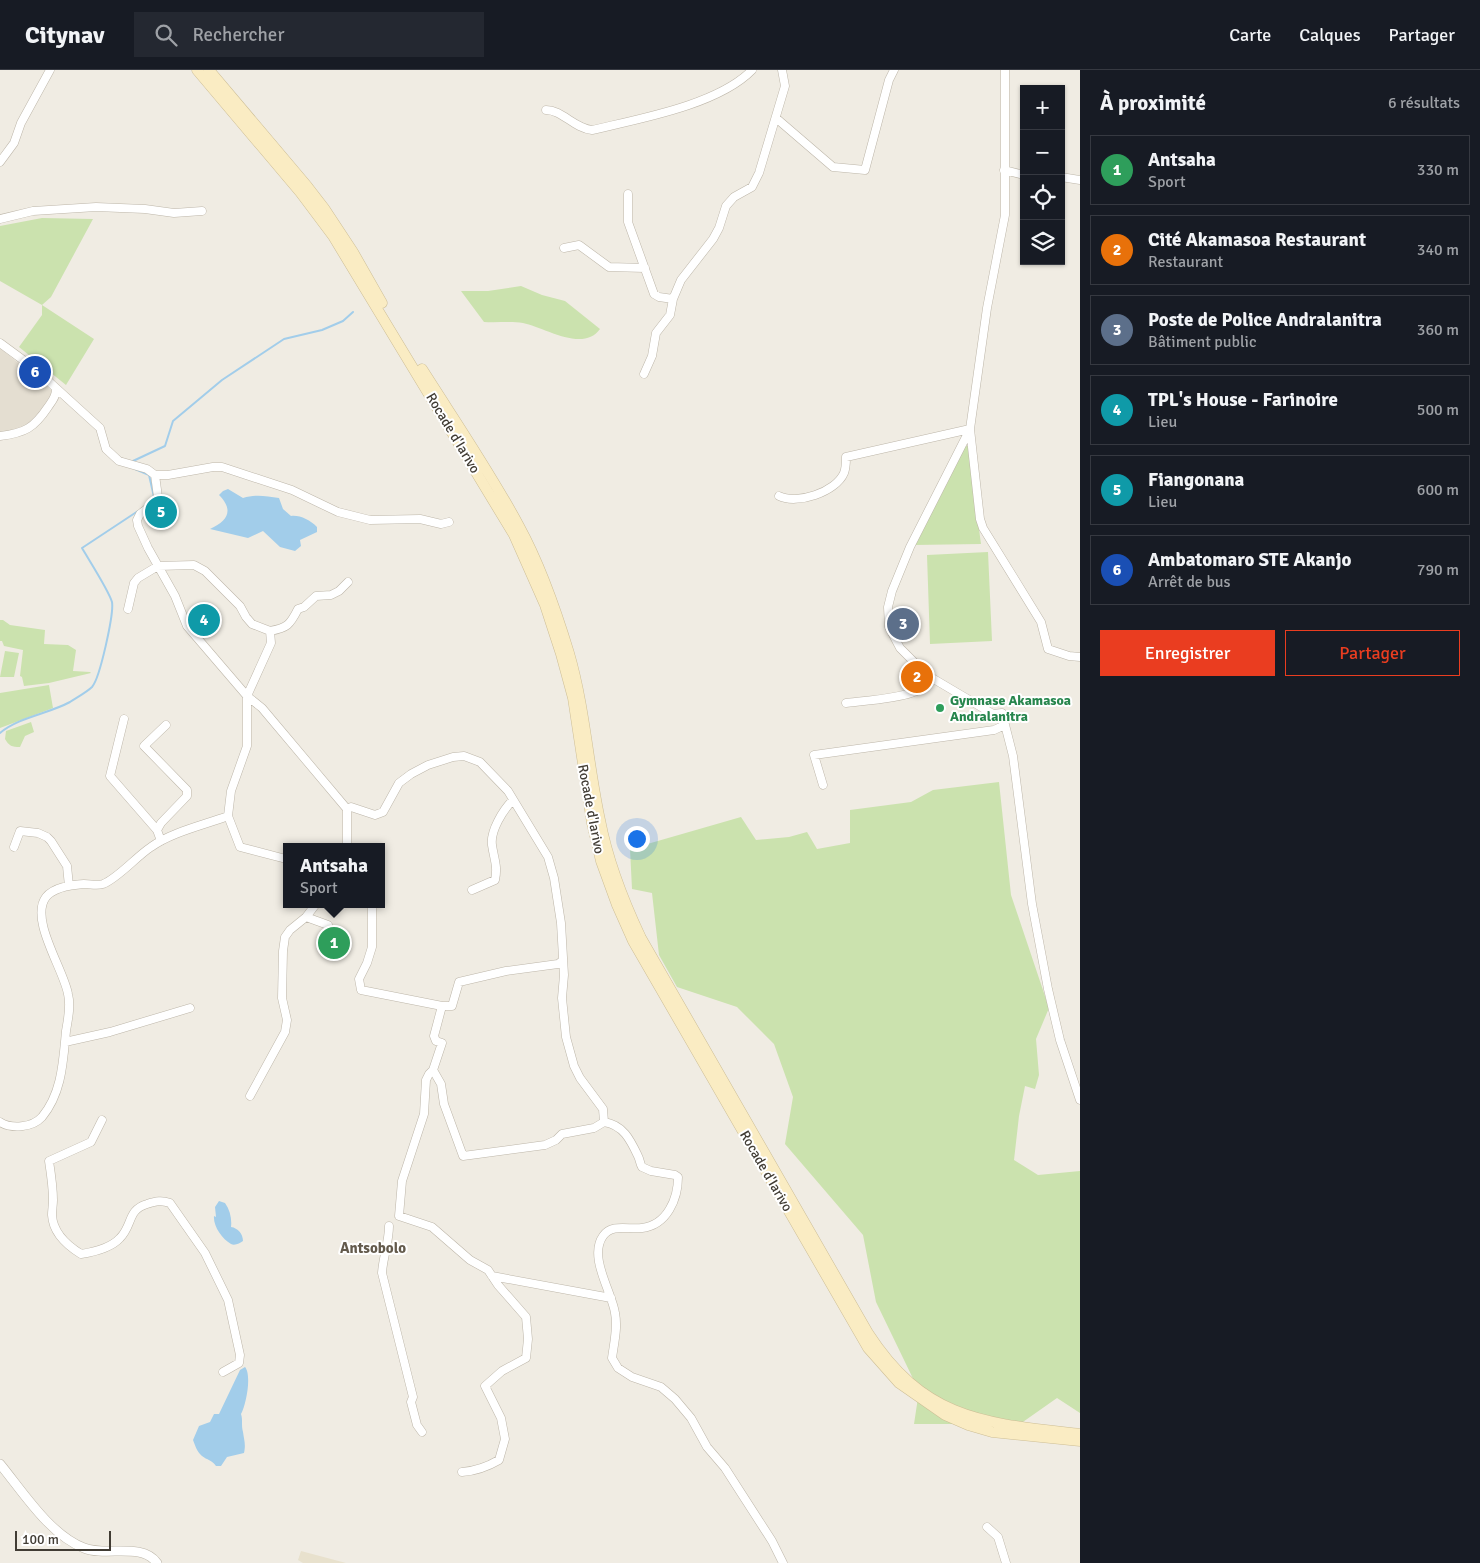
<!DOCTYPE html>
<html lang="fr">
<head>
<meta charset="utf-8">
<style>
  :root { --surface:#171b24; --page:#242831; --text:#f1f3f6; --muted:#9ea1a6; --line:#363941; --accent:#ea3d20 }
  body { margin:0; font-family:Signika,sans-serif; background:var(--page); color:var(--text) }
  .controls { position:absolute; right:15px; top:15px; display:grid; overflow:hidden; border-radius:0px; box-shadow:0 1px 4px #0004 }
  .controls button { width:45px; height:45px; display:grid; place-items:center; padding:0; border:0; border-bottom:1px solid var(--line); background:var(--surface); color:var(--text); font:25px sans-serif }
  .scale { position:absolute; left:15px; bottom:12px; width:96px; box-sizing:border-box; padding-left:5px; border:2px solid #413c34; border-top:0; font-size:14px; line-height:18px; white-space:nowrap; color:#413c34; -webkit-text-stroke:4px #fff; paint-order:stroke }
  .you { position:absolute; left:636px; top:768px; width:18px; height:18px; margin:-12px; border:4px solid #fff; border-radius:50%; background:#1a73e8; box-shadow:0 0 0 8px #1a73e833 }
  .badge { display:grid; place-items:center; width:32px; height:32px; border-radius:50%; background:var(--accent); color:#fff; font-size:16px; font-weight:700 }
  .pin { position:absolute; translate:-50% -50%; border:2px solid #fff; box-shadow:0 1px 5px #0006 }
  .popup { position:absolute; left:283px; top:773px; width:102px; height:65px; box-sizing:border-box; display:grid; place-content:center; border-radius:0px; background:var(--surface); filter:drop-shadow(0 1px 4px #0005); font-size:16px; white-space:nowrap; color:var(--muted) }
  .popup b { font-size:19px; color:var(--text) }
  .popup::after { content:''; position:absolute; left:50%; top:100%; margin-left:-10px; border:10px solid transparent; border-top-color:var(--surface) }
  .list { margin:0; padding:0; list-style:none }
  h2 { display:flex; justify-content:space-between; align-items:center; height:65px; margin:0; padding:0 20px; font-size:21px }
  h2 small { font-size:16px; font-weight:400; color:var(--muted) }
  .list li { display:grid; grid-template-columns:32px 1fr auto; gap:15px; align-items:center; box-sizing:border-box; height:70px; margin:0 10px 10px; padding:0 10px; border:1px solid var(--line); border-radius:0px }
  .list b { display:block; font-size:19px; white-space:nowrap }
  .list p { margin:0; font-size:16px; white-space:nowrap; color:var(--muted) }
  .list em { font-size:16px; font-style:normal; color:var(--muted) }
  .actions { display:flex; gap:10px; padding:15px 20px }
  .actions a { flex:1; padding:11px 0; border:1px solid var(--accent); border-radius:0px; text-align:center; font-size:18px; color:var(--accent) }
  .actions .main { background:var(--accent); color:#fff }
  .icon { flex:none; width:28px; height:28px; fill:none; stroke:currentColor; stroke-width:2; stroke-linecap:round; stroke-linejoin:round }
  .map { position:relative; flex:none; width:1080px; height:1493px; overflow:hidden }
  header { display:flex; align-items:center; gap:30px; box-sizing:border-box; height:70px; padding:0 25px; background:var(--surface); border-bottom:1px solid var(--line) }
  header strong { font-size:24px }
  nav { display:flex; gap:28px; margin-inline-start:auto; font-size:18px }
  .search { width:350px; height:45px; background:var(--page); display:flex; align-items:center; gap:12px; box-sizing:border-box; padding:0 18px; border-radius:0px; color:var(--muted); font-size:19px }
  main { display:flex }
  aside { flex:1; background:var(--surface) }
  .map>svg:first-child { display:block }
  .residential { fill:#e4ded1 }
  .education { fill:#e8e1cd }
  .green { fill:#cbe2ae }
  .water { fill:#a2cdea }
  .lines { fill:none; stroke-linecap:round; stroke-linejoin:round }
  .stream { stroke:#a2cdea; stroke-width:2 }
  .minor-casing { stroke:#bdb6a9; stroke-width:9 }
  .tertiary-casing { stroke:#bdb6a9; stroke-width:10 }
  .secondary-casing { stroke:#cdbe96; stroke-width:11 }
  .minor { stroke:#fff; stroke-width:8 }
  .tertiary { stroke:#fff; stroke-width:9 }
  .secondary { stroke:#faecc3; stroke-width:10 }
  .leisure-dot { fill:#2e9e5b; stroke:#fff; stroke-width:2 }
  .labels { text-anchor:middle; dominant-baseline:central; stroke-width:4; stroke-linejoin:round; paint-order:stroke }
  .street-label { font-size:14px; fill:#413c34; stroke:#fff }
  .leisure-label { font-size:14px; font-weight:bold; fill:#27864d; stroke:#fff; text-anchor:start }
  .neighbourhood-label { font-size:15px; font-weight:bold; fill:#635a4c; stroke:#fff }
</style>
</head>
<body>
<header>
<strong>Citynav</strong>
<div class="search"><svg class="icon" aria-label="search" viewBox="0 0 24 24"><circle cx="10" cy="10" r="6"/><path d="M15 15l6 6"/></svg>Rechercher</div>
<nav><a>Carte</a><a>Calques</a><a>Partager</a></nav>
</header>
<main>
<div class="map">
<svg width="1080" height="1493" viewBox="0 0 1080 1493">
  <rect width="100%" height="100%" fill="#f0ece3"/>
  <path class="residential" d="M0 278 52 321 46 337 34 352 12 363H0Z"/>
  <path class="education" d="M301 1481 346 1493H303L298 1490Z"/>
  <path class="green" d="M42 148 93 149 51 227 42 235 94 269 66 315 19 277 42 245V235L0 211V156Z
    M521 216 542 225 565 231 600 259C583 283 544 257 523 253 511 251 497 253 484 252L461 221H488Z
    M962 376H968L981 474 913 475Z
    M988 482 992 571 930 574 927 485Z
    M0 550H3L10 555 45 560 44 574 68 575 76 580 73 601 90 602 91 603 49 613 24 616 22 607 20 606 23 580 4 576 2 571H0Z
    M5 581 19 583 14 607H0Z
    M49 615 53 638 0 658V623Z
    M31 652 34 662 25 666 20 677C12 677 9 676 5 669L6 661Z
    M999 712 1011 825 1049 938 1036 969 1039 1005 1035 1019 1025 1016 1019 1046 1014 1090 1038 1105 1080 1101V1343L1057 1328 1020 1354H914L919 1321 876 1232 863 1165 785 1074 793 1027 774 974 737 937 677 917 659 885 652 823 632 819 630 779 741 747 756 770 789 767 807 762 817 779 850 773V740L911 732 933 720Z"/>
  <path class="water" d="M228 419 243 428C255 424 266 426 279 428L283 439 291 446C300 445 310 450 317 457V462L300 470 301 476 295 481 280 477 263 461 248 468 210 459C228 451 234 440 219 425L223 421Z
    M328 872a6 6 0 1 1 12 0a6 6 0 1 1-12 0Z
    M219 1131 225 1133C230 1140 232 1149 231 1157 238 1158 243 1164 243 1171 240 1173 235 1176 231 1174 222 1169 213 1156 214 1146L216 1147 215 1137Z
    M245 1297C252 1305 246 1335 241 1344 243 1350 241 1355 243 1362 244 1370 246 1374 244 1383L227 1387 221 1396H216C212 1390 207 1390 202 1386 197 1382 195 1375 193 1370L199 1356 210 1352 214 1344H219L240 1300Z"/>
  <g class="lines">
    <path class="stream" d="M133 391 165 376 173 351 222 310 284 269 322 260 343 251 353 242
      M135 399 149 405 154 427
      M0 663C19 647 48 644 70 632 76 628 87 622 92 617 100 608 114 544 112 532 109 521 89 490 82 478L138 441"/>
    <g class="minor-casing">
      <path id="minor" d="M1005 0V145L987 238 970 359 980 449 983 458 1041 552 1048 579 1069 586 1080 587
        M546 40C562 40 574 58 592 60 638 49 718 35 752 0
        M776 48 833 97 865 100 889 10 894 0
        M0 92 14 73 21 53 50 0
        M1004 100 1024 105
        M1061 107 1080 110
        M628 124V152L654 224 659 227 673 229 681 210 713 169 719 158 726 136 734 127 752 117 759 103 785 16 782 0
        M0 149 33 141 96 137 145 139 174 143 202 141
        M564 178 579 175 609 197 645 198
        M0 273 34 298 100 358 106 379 119 391 147 399 155 405
        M644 304 652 286 656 263 670 245 673 229
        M970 359 910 477 892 521 888 537 889 557 900 578 927 605 993 644 1002 643 1013 686 1032 834 1048 919 1060 970 1080 1030
        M0 366C25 363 34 358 48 337 52 331 56 327 56 320
        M779 426C797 435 836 422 844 403 846 398 846 392 846 387L970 359
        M128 539 134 513 138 508 158 496 194 495 205 501 240 536 246 547 252 554 270 561 271 573 247 626V676L231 721 228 746 240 777 286 789
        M270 561C287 558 290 555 298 539L304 537 316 526 331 525 339 521 348 512
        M846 633C862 631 908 628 920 619 924 615 926 611 927 605
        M124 649 110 706 157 760
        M823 715 814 685 994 660 1005 655
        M347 739 262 638 247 626 187 556 175 526 148 478 138 456 137 450 140 444 156 432 158 427 155 405H168L213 397H222L292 420 338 442 370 450 420 449 441 454 449 452
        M161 771 157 760 161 753 187 726V720L144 676 166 655
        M14 777 20 761 38 763 47 767 51 771 67 796 69 816
        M347 777V739L351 737 375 745 383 742 399 713 411 704 428 695 453 687 464 686 480 692 508 721 548 787 554 808 561 853 564 905 562 928 566 967 574 996 580 1008 603 1039 604 1052C623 1055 630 1069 638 1086 640 1090 640 1094 642 1097L651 1101 675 1105 678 1107C678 1129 667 1155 642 1158 629 1160 612 1153 603 1166 588 1187 612 1222 615 1243 618 1258 614 1273 612 1288L618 1298 632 1307 661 1317 675 1329 691 1348 707 1377 725 1398 772 1471 783 1493
        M472 820 495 810C498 796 494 789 492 775 490 761 503 740 513 730
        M372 834V877L367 893 359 909 361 920 442 936
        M306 847 328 855
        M65 972 110 962 190 938
        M433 1000 441 1014 444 1034 463 1086 545 1075 556 1070 562 1064 594 1058 604 1052
        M250 1026 285 962 287 950 282 928 283 881 285 867 290 860 306 847 316 834
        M102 1050 91 1072 49 1091C51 1104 53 1117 53 1130 53 1135 52 1140 52 1145 53 1163 68 1176 81 1184 94 1182 111 1178 120 1168 133 1155 127 1140 147 1134 156 1131 162 1130 170 1133L205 1183 228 1230 240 1285 239 1293 223 1302
        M0 1052C11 1059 32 1058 42 1047 62 1023 63 992 66 961 68 949 71 936 68 924 64 900 29 849 46 827 54 817 71 815 84 814 91 814 96 816 103 814 117 809 137 786 151 777 172 762 204 755 228 746
        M389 1156C389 1172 383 1187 382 1203L413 1327 411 1332 417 1355 422 1362
        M492 1206 611 1228
        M462 1402C476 1401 487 1397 499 1390L505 1369 501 1348 485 1316 502 1301 526 1288 528 1269 526 1247 498 1215 488 1200 470 1190 432 1157 399 1146 402 1111 424 1044 426 1010 429 1004 433 1000 442 973 436 971 434 966 442 936H452L459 912 506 901 558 894 563 890
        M987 1457 998 1467 1006 1493"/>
    </g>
    <g class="tertiary-casing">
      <path id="tertiary" d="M0 1394C23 1422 50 1465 84 1478 106 1487 142 1472 157 1493"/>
    </g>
    <g class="secondary-casing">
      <path id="secondary" d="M197 0 300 122 333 166 514 465 545 535 561 584 573 628 592 753 601 791 617 835 633 871 868 1278 899 1313 945 1345 968 1355 992 1362 1080 1371
        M209 0 307 116 324 138 353 182 382 233
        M422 299C455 351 490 402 519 456 541 496 556 540 569 583 585 638 588 695 600 750 608 792 623 830 641 868L868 1263C925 1351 985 1353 1080 1364"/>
    </g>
    <use href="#minor" class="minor"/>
    <use href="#tertiary" class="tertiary"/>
    <use href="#secondary" class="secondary"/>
  </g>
  <circle class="leisure-dot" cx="940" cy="638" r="5"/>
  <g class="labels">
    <g class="street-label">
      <text transform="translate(453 363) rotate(59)">Rocade d'Iarivo</text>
      <text transform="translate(591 739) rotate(79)">Rocade d'Iarivo</text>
      <text transform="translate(766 1101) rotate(60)">Rocade d'Iarivo</text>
    </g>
    <g class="leisure-label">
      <text x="950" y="630">Gymnase Akamasoa<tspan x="950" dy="16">Andralanitra</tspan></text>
    </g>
    <g class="neighbourhood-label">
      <text x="373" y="1178">Antsobolo</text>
    </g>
  </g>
</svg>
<div class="controls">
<button>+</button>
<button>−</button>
<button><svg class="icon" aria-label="locate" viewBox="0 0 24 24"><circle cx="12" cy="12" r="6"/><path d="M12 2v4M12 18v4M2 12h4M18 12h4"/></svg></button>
<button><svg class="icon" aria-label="layers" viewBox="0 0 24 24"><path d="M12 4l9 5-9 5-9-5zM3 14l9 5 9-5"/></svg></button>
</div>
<div class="scale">100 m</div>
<div class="you"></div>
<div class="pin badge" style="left:334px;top:873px;background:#2e9e5b">1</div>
<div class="popup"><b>Antsaha</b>Sport</div>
<div class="pin badge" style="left:917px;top:607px;background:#e8710a">2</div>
<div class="pin badge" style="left:903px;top:554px;background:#5c6f8a">3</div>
<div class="pin badge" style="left:204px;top:550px;background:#0f9aa8">4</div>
<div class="pin badge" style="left:161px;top:442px;background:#0f9aa8">5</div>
<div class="pin badge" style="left:35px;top:302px;background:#1a4fb4">6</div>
</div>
<aside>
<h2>À proximité<small>6 résultats</small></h2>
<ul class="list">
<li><span class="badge" style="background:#2e9e5b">1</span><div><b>Antsaha</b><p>Sport</p></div><em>330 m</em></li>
<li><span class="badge" style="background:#e8710a">2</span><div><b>Cité Akamasoa Restaurant</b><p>Restaurant</p></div><em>340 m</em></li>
<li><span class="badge" style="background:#5c6f8a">3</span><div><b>Poste de Police Andralanitra</b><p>Bâtiment public</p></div><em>360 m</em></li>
<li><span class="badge" style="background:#0f9aa8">4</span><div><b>TPL's House - Farinoire</b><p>Lieu</p></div><em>500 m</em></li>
<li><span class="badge" style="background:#0f9aa8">5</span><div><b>Fiangonana</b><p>Lieu</p></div><em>600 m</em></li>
<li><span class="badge" style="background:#1a4fb4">6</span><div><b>Ambatomaro STE Akanjo</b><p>Arrêt de bus</p></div><em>790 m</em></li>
</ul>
<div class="actions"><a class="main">Enregistrer</a><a>Partager</a></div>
</aside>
</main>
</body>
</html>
